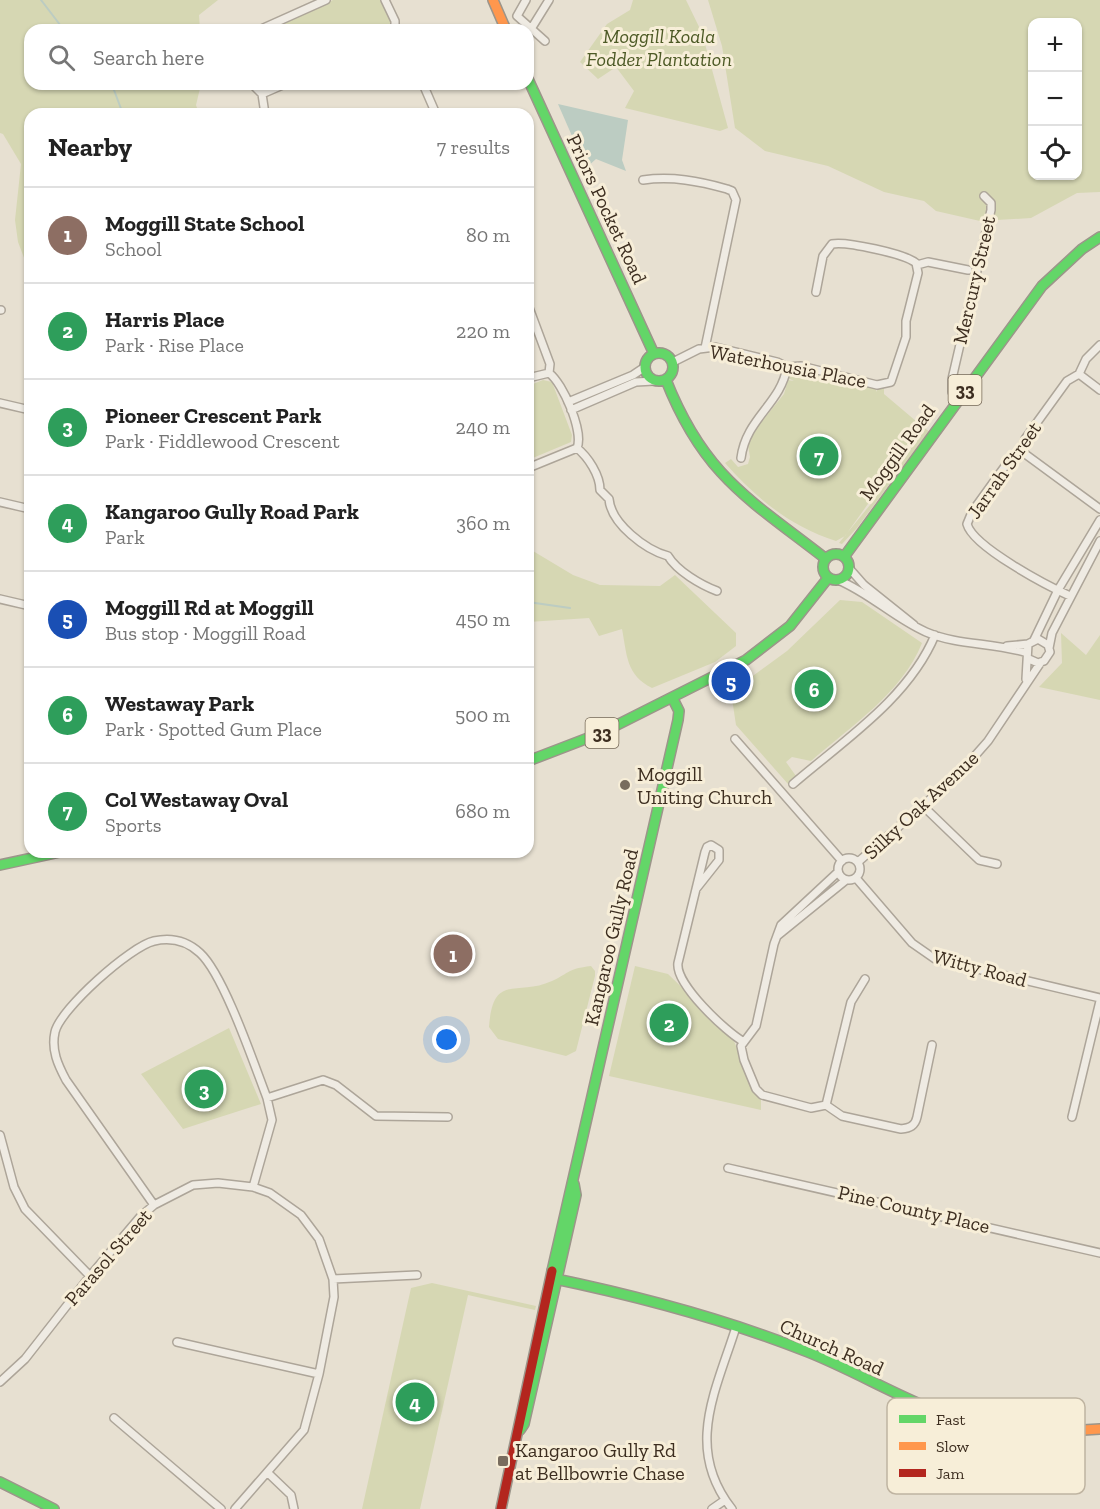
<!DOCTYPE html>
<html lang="en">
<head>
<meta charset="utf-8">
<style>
  :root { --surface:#fff; --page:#f6f6f6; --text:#222; --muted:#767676; --line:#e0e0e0; --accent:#b45309 }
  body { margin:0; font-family:"Zilla Slab",serif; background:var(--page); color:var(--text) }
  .controls { position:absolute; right:18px; top:18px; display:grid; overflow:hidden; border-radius:12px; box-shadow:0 2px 4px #0004 }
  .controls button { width:54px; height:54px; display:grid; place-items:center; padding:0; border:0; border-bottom:2px solid var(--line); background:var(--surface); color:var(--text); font:30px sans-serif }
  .you { position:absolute; left:447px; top:1040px; width:21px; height:21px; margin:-15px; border:4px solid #fff; border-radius:50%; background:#1a73e8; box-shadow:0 0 0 9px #1a73e833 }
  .badge { display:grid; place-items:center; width:39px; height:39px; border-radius:50%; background:var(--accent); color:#fff; font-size:20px; font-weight:700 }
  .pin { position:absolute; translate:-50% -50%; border:3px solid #fff; box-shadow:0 2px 6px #0006 }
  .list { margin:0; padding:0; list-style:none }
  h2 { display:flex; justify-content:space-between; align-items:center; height:78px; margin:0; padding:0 24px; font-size:26px }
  h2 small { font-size:20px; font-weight:400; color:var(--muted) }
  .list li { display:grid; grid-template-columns:39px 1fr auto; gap:18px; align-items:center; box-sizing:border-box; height:96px; padding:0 24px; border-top:2px solid var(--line) }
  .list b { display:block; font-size:22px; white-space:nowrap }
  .list p { margin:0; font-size:20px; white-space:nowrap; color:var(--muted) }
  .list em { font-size:20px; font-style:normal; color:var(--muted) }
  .icon { flex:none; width:33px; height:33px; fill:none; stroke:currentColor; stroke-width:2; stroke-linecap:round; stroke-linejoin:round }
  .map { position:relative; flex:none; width:1100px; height:1509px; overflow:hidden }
  .search { position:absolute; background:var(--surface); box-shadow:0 2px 4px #0004; left:24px; top:24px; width:510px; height:66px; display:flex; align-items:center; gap:15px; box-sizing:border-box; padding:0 21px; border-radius:18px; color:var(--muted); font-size:22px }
  .panel { position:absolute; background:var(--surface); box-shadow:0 2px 4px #0004; left:24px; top:108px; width:510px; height:750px; border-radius:18px }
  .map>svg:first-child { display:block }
  .green { fill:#d6d7b3; fill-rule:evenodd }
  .water { fill:#bcccc2 }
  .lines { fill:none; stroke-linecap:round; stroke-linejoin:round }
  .stream { stroke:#bcccc2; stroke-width:2 }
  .street-casing { stroke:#ada599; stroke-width:10 }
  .fast-casing { stroke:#9c958a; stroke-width:12 }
  .slow-casing { stroke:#9c958a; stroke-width:12 }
  .jam-casing { stroke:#9c958a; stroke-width:12 }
  .street { stroke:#efebe3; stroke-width:7 }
  .fast { stroke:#63d668; stroke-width:9 }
  .slow { stroke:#ff974d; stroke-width:9 }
  .jam { stroke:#b3261e; stroke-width:9 }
  .poi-dot { fill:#786c5e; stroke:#f7eed8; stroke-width:2 }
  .labels { text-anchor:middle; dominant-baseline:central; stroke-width:6; stroke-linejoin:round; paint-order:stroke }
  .shield { fill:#f7eed8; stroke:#756857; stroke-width:1.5 }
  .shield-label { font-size:18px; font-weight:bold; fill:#3d2e20 }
  .park-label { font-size:20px; font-style:italic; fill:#4d5a26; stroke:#f7eed8 }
  .street-label { font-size:20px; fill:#3d2e20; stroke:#f7eed8 }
  .poi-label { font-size:20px; fill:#3d2e20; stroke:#f7eed8; text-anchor:start }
  .key { fill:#f7eed8; stroke:#bfb4a1; stroke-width:1.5 }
  .key-label { font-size:16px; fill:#3d2e20 }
</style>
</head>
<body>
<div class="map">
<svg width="1100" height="1509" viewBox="0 0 1100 1509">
  <rect width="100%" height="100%" fill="#e7e0d1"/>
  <path class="green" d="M0 0H218L199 15 200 30H30V84H201L196 105 199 114H30V299L28 268 18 242 15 220 21 164 3 134 0 133Z
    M333 0H383L391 18V30H266Z
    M633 0H686L702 33 728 128 720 131 625 108 634 91 616 67 598 79 580 62 607 24 630 10Z
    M708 0H1100V192L1077 193 1031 218 980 221 936 211 924 201 884 192 828 166 765 151 735 128 722 46ZM1032 22H1078V176H1032Z
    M796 368 822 377 876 387V392L878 388H884V394L923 427 845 536 836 541C791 527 756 498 725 463L731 459 738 467 748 464 750 457 747 440 784 394 788 380 794 381 788 378Z
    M543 380 552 382 572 435 571 442 528 460V386Z
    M924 428 929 431 857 528 842 544 839 543 870 505Z
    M528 548 573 575 600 585 660 586 675 575 736 633V646L715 662 652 688C626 675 627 655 622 629L599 636 589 618 528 622Z
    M840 600 862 602 922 643C902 693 851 726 811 761L792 757 786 762 796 776 788 784 736 725 731 692 787 651Z
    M1061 633 1086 655 1100 635V700L1039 687 1062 663Z
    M591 966 595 971V976L576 1051 566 1056 498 1039 489 1027C493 972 517 997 552 981 571 972 567 969 591 966Z
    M635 966 668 974 699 1004 734 1041 755 1093 761 1099V1110L609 1076Z
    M229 1028 261 1104 183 1129 141 1074Z
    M432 1283 536 1306 535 1310 468 1295 420 1509H362L411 1288Z"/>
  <path class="water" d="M558 104 628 120 622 160 626 171 596 159 586 168Z"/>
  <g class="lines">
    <path class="stream" d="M41 0 64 30
      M109 84 114 90 123 114
      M528 602 570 608"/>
    <g class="street-casing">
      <path id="street" d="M385 0 395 21V30
        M526 0 517 16 545 41
        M531 29 549 0
        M259 30 326 0
        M252 84 262 94
        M423 84 436 114
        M262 94 285 84
        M262 94 265 114
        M643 180C672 176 699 181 727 189L732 191 736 200 705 348
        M917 265 928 262 968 270
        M528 305 550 364 549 373C563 383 584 432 577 448 588 457 600 475 600 490L609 499C611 524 646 550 668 556 677 571 701 585 717 591
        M0 310H1
        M673 362 699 349 715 347 777 362 787 367 801 366 877 385 891 382 906 337V321L918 273 916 263C905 254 846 241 832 244L823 256 816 292
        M1079 374 1100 390
        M528 378 549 373
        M957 400 952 392V379L991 210V203L984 196
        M568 402 633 375 645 367
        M0 403 30 410
        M571 410 636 382 654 381
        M1021 451 1100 509
        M741 458C746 418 781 404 787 367
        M528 468 577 448
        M0 502 30 509
        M849 568 864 585 914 625
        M838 580C870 593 894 618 926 632 959 646 994 642 1027 653
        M1070 596C1048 586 973 547 967 524L972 512 1008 462 1021 451 1025 439 1067 381 1079 374 1086 359 1100 345
        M0 599 30 606
        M1034 640 1058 590 1100 520
        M1007 646 1028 644
        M1049 648 1052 633 1100 541
        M1026 679 1028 644 1038 639 1048 645 1050 652 1044 661 1038 663 1029 659
        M735 739 842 861
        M793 784C843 741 909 698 935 635
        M923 806 979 860 997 864
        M711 845 719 850V860L696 889 705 852 707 847Z
        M838 869a11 11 0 1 1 22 0a11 11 0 1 1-22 0Z
        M858 862 958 775 988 741 1041 662
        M838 872 781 925 774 944 756 1026 741 1046 744 1060 756 1089 762 1095 811 1108 826 1105 851 1002 865 979
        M856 878 912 943 935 959 1100 998
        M696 889 678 963C675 984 726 1032 744 1042
        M777 936 846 880
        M267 1098 323 1080 336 1085 376 1116 448 1117
        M826 1105 842 1116 901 1129C910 1128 915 1126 917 1117L932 1045
        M1072 1117 1100 1001
        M0 1135 14 1187 25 1209 90 1276
        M728 1168 1100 1253
        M154 1205 66 1080C58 1065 51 1050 55 1032 60 1009 131 946 154 941 172 937 187 941 200 953 224 975 254 1064 267 1098L272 1120 253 1187
        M333 1279 417 1275
        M177 1342 319 1374
        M0 1382 25 1359 90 1276 140 1217 154 1205 193 1185 218 1183 253 1187 270 1193 301 1215 319 1239 333 1279 334 1297 319 1374 304 1430 235 1509
        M114 1418 221 1509
        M268 1473 291 1495 294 1509
        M712 1509 725 1500
        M732 1509C684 1448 716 1391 736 1327"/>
    </g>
    <g class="fast-casing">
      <path id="fast" d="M528 79 654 354
        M645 367a14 14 0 1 1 28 0a14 14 0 1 1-28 0Z
        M666 380C704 476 749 499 826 559
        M823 567a13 13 0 1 1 26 0a13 13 0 1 1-26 0Z
        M844 557 1042 286 1082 249 1100 237
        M528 761 601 733 746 660 790 626 828 578
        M0 865 60 852
        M552 1271 678 720 679 711 673 699
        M551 1278C638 1296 725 1319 808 1352 875 1379 924 1415 997 1428
        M520 1430 524 1424 576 1195 574 1184
        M0 1482 54 1509"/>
    </g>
    <g class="slow-casing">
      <path id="slow" d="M493 0 506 30
        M997 1428 1051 1432 1100 1429"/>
    </g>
    <g class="jam-casing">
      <path id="jam" d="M501 1509 552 1271"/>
    </g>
    <use href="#street" class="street"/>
    <use href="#fast" class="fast"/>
    <use href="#slow" class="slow"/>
    <use href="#jam" class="jam"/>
  </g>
  <g class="poi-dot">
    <circle cx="625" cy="785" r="6"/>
    <rect x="497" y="1455" width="12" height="12" rx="3"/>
  </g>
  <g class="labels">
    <g class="shield">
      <rect x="948.5" y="375" width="33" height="30" rx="4.5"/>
      <rect x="585.5" y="718" width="33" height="30" rx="4.5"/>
    </g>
    <g class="shield-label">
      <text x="965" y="390">33</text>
      <text x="602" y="733">33</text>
    </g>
    <g class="park-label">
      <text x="659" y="36">Moggill Koala<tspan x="659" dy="23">Fodder Plantation</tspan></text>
    </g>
    <g class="street-label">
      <text transform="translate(607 209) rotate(65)">Priors Pocket Road</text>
      <text transform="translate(974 280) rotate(-77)">Mercury Street</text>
      <text transform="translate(788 366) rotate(11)">Waterhousia Place</text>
      <text transform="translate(897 452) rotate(-54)">Moggill Road</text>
      <text transform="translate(1004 470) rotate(-55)">Jarrah Street</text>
      <text transform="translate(921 805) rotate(-43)">Silky Oak Avenue</text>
      <text transform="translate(611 937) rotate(-77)">Kangaroo Gully Road</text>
      <text transform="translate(980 968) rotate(15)">Witty Road</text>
      <text transform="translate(914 1209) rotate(13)">Pine County Place</text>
      <text transform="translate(108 1257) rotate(-49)">Parasol Street</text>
      <text transform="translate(832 1347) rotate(24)">Church Road</text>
    </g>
    <g class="poi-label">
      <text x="637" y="774">Moggill<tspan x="637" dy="23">Uniting Church</tspan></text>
      <text x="515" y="1450">Kangaroo Gully Rd<tspan x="515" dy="23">at Bellbowrie Chase</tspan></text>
    </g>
  </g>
  <rect x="887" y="1398" width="198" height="96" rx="9" class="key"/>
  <rect x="899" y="1415" width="27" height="8" fill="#63d668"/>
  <rect x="899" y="1442" width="27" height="8" fill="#ff974d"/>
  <rect x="899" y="1469" width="27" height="8" fill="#b3261e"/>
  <g class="key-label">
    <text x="936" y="1425">Fast</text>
    <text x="936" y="1452">Slow</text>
    <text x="936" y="1479">Jam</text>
  </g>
</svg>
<div class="controls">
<button>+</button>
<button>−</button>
<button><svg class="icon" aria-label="locate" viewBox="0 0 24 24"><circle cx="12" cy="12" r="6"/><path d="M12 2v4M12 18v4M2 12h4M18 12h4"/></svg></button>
</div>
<div class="you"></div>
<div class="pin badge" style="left:453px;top:954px;background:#8d6e63">1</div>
<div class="pin badge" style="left:669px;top:1023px;background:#2e9e5b">2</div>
<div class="pin badge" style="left:204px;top:1089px;background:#2e9e5b">3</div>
<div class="pin badge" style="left:415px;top:1402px;background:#2e9e5b">4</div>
<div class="pin badge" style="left:731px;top:681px;background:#1a4fb4">5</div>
<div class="pin badge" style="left:814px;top:689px;background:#2e9e5b">6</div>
<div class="pin badge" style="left:819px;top:456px;background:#2e9e5b">7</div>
<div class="search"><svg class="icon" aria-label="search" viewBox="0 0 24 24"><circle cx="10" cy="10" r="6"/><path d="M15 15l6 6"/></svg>Search here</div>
<section class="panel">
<h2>Nearby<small>7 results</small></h2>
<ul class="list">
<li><span class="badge" style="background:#8d6e63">1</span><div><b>Moggill State School</b><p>School</p></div><em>80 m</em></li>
<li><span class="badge" style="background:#2e9e5b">2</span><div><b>Harris Place</b><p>Park · Rise Place</p></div><em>220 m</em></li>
<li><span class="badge" style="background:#2e9e5b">3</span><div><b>Pioneer Crescent Park</b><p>Park · Fiddlewood Crescent</p></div><em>240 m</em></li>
<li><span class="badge" style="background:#2e9e5b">4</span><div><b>Kangaroo Gully Road Park</b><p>Park</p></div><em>360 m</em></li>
<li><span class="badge" style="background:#1a4fb4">5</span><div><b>Moggill Rd at Moggill</b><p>Bus stop · Moggill Road</p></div><em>450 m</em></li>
<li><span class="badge" style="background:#2e9e5b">6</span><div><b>Westaway Park</b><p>Park · Spotted Gum Place</p></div><em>500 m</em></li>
<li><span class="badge" style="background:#2e9e5b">7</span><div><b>Col Westaway Oval</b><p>Sports</p></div><em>680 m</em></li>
</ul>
</section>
</div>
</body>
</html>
